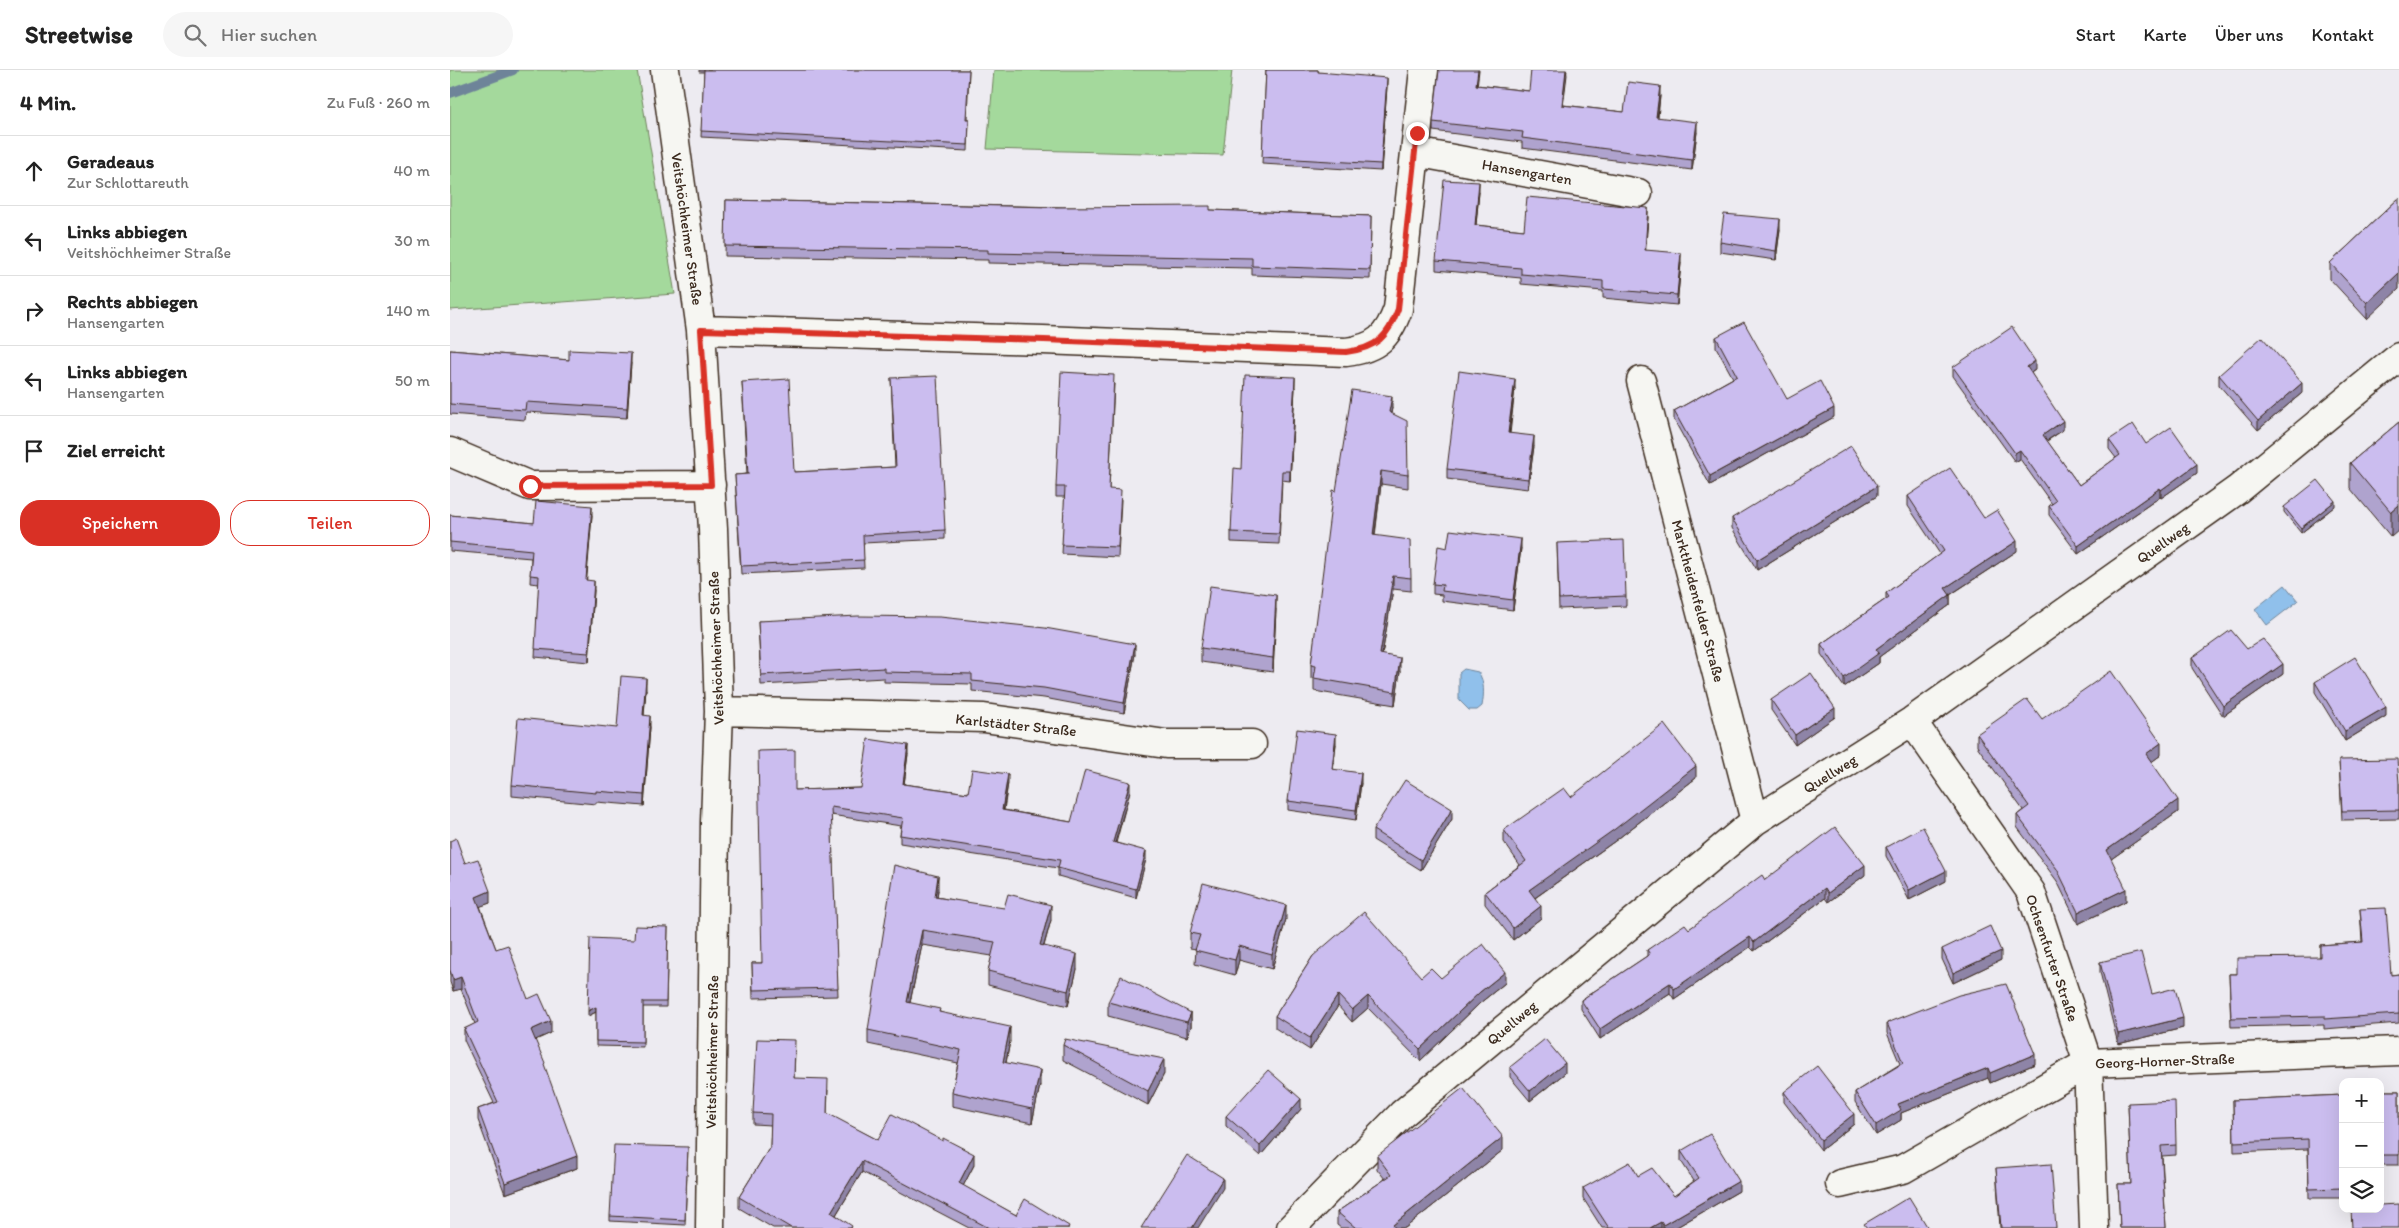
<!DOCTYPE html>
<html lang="de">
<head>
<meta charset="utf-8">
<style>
  :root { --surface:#fff; --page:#f6f6f6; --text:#222; --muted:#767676; --line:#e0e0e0; --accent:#d93025 }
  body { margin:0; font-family:Itim,sans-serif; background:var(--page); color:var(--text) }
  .controls { position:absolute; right:15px; bottom:15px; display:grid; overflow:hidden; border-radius:10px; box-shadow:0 5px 20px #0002 }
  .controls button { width:45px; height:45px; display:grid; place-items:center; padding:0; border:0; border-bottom:1px solid var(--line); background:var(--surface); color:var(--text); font:25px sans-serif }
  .stop { position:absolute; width:15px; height:15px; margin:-11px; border:4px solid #d93025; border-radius:50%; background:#fff }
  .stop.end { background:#d93025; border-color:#fff; box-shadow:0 1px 5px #0008 }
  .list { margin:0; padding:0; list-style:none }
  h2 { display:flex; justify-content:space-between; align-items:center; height:65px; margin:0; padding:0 20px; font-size:21px }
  h2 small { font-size:16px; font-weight:400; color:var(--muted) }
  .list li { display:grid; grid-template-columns:32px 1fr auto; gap:15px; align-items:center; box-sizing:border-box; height:70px; padding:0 20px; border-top:1px solid var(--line) }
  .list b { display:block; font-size:19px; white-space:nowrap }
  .list p { margin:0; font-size:16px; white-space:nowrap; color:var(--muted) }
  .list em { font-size:16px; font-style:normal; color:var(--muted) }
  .actions { display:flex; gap:10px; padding:15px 20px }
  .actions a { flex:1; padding:11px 0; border:1px solid var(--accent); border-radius:20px; text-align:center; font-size:18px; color:var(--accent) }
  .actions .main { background:var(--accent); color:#fff }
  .icon { flex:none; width:28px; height:28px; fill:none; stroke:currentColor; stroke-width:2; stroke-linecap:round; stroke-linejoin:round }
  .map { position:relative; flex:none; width:1949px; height:1158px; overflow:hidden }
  header { display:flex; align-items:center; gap:30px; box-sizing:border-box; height:70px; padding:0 25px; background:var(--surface); border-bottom:1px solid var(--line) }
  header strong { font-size:24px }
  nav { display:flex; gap:28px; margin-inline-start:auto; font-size:18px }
  .search { width:350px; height:45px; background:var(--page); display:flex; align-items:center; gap:12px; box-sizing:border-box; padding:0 18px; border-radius:28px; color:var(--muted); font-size:19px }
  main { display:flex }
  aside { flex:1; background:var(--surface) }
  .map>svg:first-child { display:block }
  .green { fill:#a4d99c; stroke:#70825d }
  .water { fill:#90c0eb; stroke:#6e8499 }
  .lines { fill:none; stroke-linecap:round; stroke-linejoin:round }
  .stream { stroke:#6e8499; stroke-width:10 }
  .minor-casing { stroke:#3b2a1e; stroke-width:31 }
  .minor { stroke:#f6f6f2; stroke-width:28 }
  .wall { fill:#afa3ce; stroke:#3b2a1e }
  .shaded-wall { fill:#8e84a7; stroke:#3b2a1e }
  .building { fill:#cbbdef; stroke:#3b2a1e }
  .route { stroke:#d93025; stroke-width:6 }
  .labels { text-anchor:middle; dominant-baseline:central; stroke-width:5; stroke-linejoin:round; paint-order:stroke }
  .street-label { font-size:15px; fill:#3b2a1e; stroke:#f6f6f2 }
</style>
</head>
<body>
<header>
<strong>Streetwise</strong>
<div class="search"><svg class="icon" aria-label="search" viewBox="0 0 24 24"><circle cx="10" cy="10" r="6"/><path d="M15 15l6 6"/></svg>Hier suchen</div>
<nav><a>Start</a><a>Karte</a><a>Über uns</a><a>Kontakt</a></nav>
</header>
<main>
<aside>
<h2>4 Min.<small>Zu Fuß · 260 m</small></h2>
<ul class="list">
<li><svg class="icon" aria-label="ahead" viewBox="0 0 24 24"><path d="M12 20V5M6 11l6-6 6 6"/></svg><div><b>Geradeaus</b><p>Zur Schlottareuth</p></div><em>40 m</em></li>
<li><svg class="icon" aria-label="left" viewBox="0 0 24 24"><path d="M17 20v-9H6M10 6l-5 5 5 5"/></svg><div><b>Links abbiegen</b><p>Veitshöchheimer Straße</p></div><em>30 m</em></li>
<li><svg class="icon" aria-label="right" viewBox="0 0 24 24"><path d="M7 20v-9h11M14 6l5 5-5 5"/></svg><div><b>Rechts abbiegen</b><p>Hansengarten</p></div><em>140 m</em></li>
<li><svg class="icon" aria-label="left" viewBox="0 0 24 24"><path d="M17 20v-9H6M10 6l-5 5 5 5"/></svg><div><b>Links abbiegen</b><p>Hansengarten</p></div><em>50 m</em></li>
<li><svg class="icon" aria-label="arrive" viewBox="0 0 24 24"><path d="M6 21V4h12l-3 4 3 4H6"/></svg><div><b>Ziel erreicht</b></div></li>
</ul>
<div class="actions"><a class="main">Speichern</a><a>Teilen</a></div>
</aside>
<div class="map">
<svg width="1949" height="1158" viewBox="0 0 1949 1158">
  <rect width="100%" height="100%" fill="#edebf1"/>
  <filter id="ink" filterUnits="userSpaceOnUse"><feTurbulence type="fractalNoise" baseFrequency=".02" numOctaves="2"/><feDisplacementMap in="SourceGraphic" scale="10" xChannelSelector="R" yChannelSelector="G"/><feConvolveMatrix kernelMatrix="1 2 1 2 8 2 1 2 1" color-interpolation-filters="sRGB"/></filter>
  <g filter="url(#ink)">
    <path class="green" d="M0 0H187L225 224 0 240Z
      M544 0H782L773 85 537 79Z"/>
    <path class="water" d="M1835 515 1848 531 1817 555 1805 539Z
      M1014 599 1028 602C1035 611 1034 625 1032 636L1027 640H1019L1009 630V603Z"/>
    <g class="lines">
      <path class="stream" d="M0 23 63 0"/>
      <g class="minor-casing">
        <path id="minor" d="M215 0 251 260 263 459 269 641 265 752 260 1158
          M965 82 1188 123
          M251 260 593 270 896 282C927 278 938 267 948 239L974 0
          M1191 311 1305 751
          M0 382 80 416 261 415
          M269 641 534 648 716 674H802
          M1462 651 1581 822 1638 993 1644 1158
          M1390 1114 1453 1099 1638 993 1949 981
          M841 1158 952 1044 1305 751 1462 651 1787 420 1949 287"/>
      </g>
      <use href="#minor" class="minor"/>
    </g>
    <path class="wall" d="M249 0H519L517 49H519L518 81 251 67 254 2H249Z
      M816 0H868V2L937 16 931 101 812 94Z
      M1117 0 1113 35 1174 42 1210 26 1208 48 1247 62 1242 100 1072 78V72L983 61V52L1027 15 1079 21Z
      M1029 122 1026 155 1074 160 1198 147 1195 180 1231 193 1227 235 1153 228V221L1071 214V208L986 200V191Z
      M1949 128 1917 249 1880 209V193Z
      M276 130 760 140 921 146 920 209 802 205V198L538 193V190L275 186Z
      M1330 159 1326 190 1270 182V172Z
      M1266 267 1337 329 1384 347 1260 415 1224 350V341L1283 308 1266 277Z
      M0 280 119 290 181 293 177 348 76 342 75 350 0 344Z
      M1503 297 1585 300 1581 303 1613 360 1597 371 1629 415 1666 388 1659 379V370L1696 374 1747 403 1711 428 1710 427 1628 484 1599 445V436L1602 434 1570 389 1565 392 1503 306Z
      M1769 305 1852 323 1808 360 1769 315Z
      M441 308 495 460V469L413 473 414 498 291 504 285 405 297 404 292 312 344 402 445 397Z
      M664 314 659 419 671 430 668 487 612 484 615 427H606V417Z
      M845 317 840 411 832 410 829 474 781 472V462L791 399Z
      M1065 318 1060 364 1084 376 1078 419 997 409V399Z
      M942 338 941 343 958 405V418L931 414 925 466 961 508V521L943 519 932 585 950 601 945 635 864 621V608H861V595L886 421Z
      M1949 352 1941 467 1900 418V393Z
      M1427 426 1307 500 1282 458V448Z
      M1458 426 1534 448 1567 481 1500 525V535L1429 587V593L1394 617 1371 584V574L1436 529V523L1490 484 1458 436Z
      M1885 436 1851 463 1834 442V437Z
      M0 445 84 453 142 445 136 510 144 520 139 592 85 587 89 514 80 513 81 488 0 481Z
      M1107 473 1176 526V536L1109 539Z
      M997 478H1071L1063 540 992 531V525L983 524V514Z
      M826 539 823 602 751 592V578Z
      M308 551 685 584 674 643 594 628 522 621V614L434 612V608L311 615Z
      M1797 579 1833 604 1773 646 1742 598V588Z
      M1865 612 1936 646 1895 671 1865 622Z
      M196 619 194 645 200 657 194 736 146 732V734L62 726V715L167 658Z
      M1321 630 1385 647 1345 675 1321 640Z
      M1592 649 1711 685 1701 692 1728 742 1661 789 1676 831 1628 854 1607 811 1567 757V745L1573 740 1527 676V664Z
      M886 674 883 699 911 713 906 750 838 740V731Z
      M458 684 454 714 518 723 558 713 554 740 621 752 680 721 666 773 696 789 686 828 608 806V798L450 773V765L451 756 381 745 388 926 303 928 302 893H312L345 720 411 718Z
      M1889 690 1949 713V749L1892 750Z
      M1246 708 1165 771 1085 828 1091 848 1063 870 1035 834V822L1070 795 1054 772V760L1121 727Z
      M1002 749 971 800 923 770V760Z
      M0 771 15 793 40 833 30 836 46 879 78 929 101 963 85 970 95 999 127 1098 55 1124 28 1050V1039L44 1033 14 970V959L25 954 11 919 3 921 0 912Z
      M1436 777 1496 811 1459 830 1436 786Z
      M1415 805 1378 832 1375 828 1304 881 1300 877 1224 929 1220 923 1150 969 1131 939V930L1197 886V880L1239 859 1315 810Z
      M488 820 487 827 601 850 594 876 627 899 618 936 538 915V901L542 886 472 875 460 933 490 942 560 971 556 993 590 1015 582 1053 502 1036V1022L508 993 418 974V960Z
      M1910 839 1941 905 1949 904V953L1874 959V955L1781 957 1779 904H1787L1870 887V875L1912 872Z
      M836 849 822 899 789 890 785 905 745 894 746 879 740 878V863Z
      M218 857 216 937H193V977L146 976V942L138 946Z
      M1492 879 1551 890 1503 913 1492 889Z
      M863 886 971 907 1055 913 1030 933 970 991 918 938 902 952 888 936 860 980 825 958V946Z
      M1650 892 1702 924 1733 958 1668 974 1650 902Z
      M658 932 741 943V957L737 967 658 946Z
      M1437 953 1585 994 1540 1013 1538 1008 1451 1043V1050L1426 1065 1405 1032V1022L1450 994 1437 963Z
      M613 975 714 1004 698 1035 613 990Z
      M345 981 344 1008 378 1020 377 1044 428 1070 524 1095 513 1116 566 1145 619 1158H519L412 1102 386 1145 402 1158H323L289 1138V1127L320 1077 321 1055 303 1054V1043Z
      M1060 997 1115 1003 1080 1031 1060 1007Z
      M1930 1021H1949V1095H1930Z
      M1334 1022 1404 1054 1371 1080 1334 1032Z
      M1893 1025V1128H1859L1858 1079 1784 1082 1783 1030Z
      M1678 1033 1726 1075V1085L1712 1086 1716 1158H1670L1668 1114H1681Z
      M851 1039 810 1086 776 1056V1046Z
      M238 1077 235 1155 160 1151V1146Z
      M1053 1080 955 1158H891L887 1155V1142L935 1109 927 1099V1086Z
      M1231 1081 1289 1121 1225 1158H1152L1133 1128V1118L1188 1106 1224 1126 1244 1111 1231 1091Z
      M1546 1098 1606 1158H1550Z"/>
    <path class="shaded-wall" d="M1028 0H1029L1026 25V15Z
      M1116 0 1117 5 1112 44V35Z
      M937 8V16L931 101V94Z
      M1210 16V26L1206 57V47Z
      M1247 52V62L1242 100V90Z
      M1029 112V122L1025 165V155Z
      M1198 138V147L1195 190V180Z
      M1330 149V159L1326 190V181Z
      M1231 183V193L1227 235V225Z
      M1949 203V219L1917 249V233Z
      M181 283V293L177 348V338Z
      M1585 291V300L1577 305V297Z
      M845 307V317L840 411V401Z
      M1065 309V318L1058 373V363Z
      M1852 313V323L1808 360V351Z
      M942 326V338L939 355V342Z
      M1384 338V347L1260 415V406Z
      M1613 351V360L1593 373V365Z
      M1084 366V376L1078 419V409Z
      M1570 380V389L1565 392V383Z
      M1747 394V403L1711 428V420Z
      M931 401V414L923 478V465Z
      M1427 416V426L1307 500V490Z
      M1710 418V427L1628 484V476Z
      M1885 431V436L1851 463V458Z
      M1949 435V460L1941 467V442Z
      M142 436V445L136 518V510Z
      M1071 469V478L1063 540V530Z
      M1567 471V481L1495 528V518Z
      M943 506V519L930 597V584Z
      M144 511V520L139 592V583Z
      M826 525V539L823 602V588Z
      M1500 525V535L1429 587V593L1394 617V608L1426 579Z
      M685 574V584L674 643V633Z
      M950 588V601L945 635V622Z
      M1833 594V604L1773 646V636Z
      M196 608V619L193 656V645Z
      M1936 637V646L1895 671V661Z
      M1385 638V647L1345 675V665Z
      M200 646V657L194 736V725Z
      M886 664V674L882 709V699Z
      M1711 673V685L1696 696V684Z
      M458 675V684L453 722V714Z
      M1246 696V708L1165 771 1079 832V820Z
      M911 703V713L906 750V740Z
      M558 704V713L552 748V740Z
      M680 712V721L663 780V772Z
      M1728 730V742L1657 792V780Z
      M1002 739V749L971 800V790Z
      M696 781V789L686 828V819Z
      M1415 795V805L1378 832V823Z
      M1496 801V811L1459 830V820Z
      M488 806V820L485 841V827Z
      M1375 818V828L1304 881V872Z
      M1676 819V831L1628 854V842Z
      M40 821V833L26 838V827Z
      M601 835V850L590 889V875Z
      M836 835V849L822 899V885Z
      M1091 836V848L1063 870V858Z
      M472 860V875L457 946V932Z
      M1300 867V877L1224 929V919Z
      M789 876V890L785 905V890Z
      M1551 881V890L1503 913V903Z
      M627 884V899L618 936V921Z
      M1055 902V913L1030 933 970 991V979L1030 922Z
      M11 907V919L3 921V910Z
      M1220 913V923L1150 969V959Z
      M888 925V936L860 980V968Z
      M918 926V938L902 952V940Z
      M146 937V942L138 946V941Z
      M741 943V957L737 967V952Z
      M1733 948V958L1668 974V964Z
      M101 951V963L81 972V960Z
      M560 957V971L553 1007V992Z
      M1585 984V994L1540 1013V1003Z
      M714 989V1004L698 1035V1021Z
      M1115 993V1003L1080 1031V1021Z
      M1538 998V1008L1451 1043V1050L1426 1065V1055L1448 1034Z
      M590 1000V1015L582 1053V1039Z
      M851 1029V1039L810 1086V1076Z
      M1404 1044V1054L1371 1080V1070Z
      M1053 1067V1080L955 1158H943V1155Z
      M524 1084V1095L509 1124V1113Z
      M127 1086V1098L55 1124V1113Z
      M412 1091V1102L381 1153V1142Z
      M773 1108V1118L748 1158H742Z
      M1289 1111V1121L1225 1158H1213V1155Z
      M1211 1152V1158H1200Z"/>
    <path class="building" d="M254 0H519L516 49H519L518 75 251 61Z
      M816 0H868V2L937 8 931 94 812 87Z
      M989 0H1028L1026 15 1079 21 1081 0H1116L1112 35 1174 42 1178 12 1210 16 1206 47 1247 52 1242 90 1072 68 1073 62 983 52Z
      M994 110 1029 112 1025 155 1074 160 1077 127 1198 138 1195 180 1231 183 1227 225 1153 219V211L1071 204V198L986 191Z
      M1949 128V203L1917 233 1880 193Z
      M276 130 604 137 760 136V140L921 146 920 200 802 196V188L538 183V180L275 176Z
      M1274 144 1330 149 1326 181 1270 172Z
      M1294 252 1337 329 1370 311 1384 338 1260 406 1224 341 1287 306 1266 267Z
      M1562 257 1585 291 1577 297 1613 351 1593 365 1629 415 1670 385 1659 370 1683 354 1696 374 1721 357 1747 394 1711 420 1710 418 1628 476 1599 436 1606 431 1570 380 1565 383 1503 297Z
      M1812 267 1852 313 1808 351 1769 305Z
      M0 280 119 290V280L181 283 177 338 76 332 75 340 0 334Z
      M1009 301 1065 309 1058 363 1084 366 1078 409 997 399Z
      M611 302 664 305 659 419 671 420 668 477 612 475 615 417H606Z
      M795 305 845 307 840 401H832L829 464 781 462 784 398 791 399Z
      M487 306 495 460 413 465 414 490 291 496 285 405 298 404 292 312 339 309 344 402 446 397 441 308Z
      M902 320 942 326 939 342 957 351 958 405 931 401 923 465 960 470 961 508 943 506 930 584 950 588 945 622 864 608 866 596 861 595 883 420 886 421Z
      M1949 352V435L1941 442 1900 393Z
      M1401 376 1427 416 1307 490 1282 448Z
      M1500 398 1534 448 1547 440 1567 471 1495 518 1500 525 1426 579 1429 583 1394 608 1371 574 1439 527 1436 523 1494 481 1458 426Z
      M1868 410 1885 431 1851 458 1834 437Z
      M86 431 142 436 136 510 144 511 139 583 85 579 89 506 80 505 82 480 0 472V445L84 453Z
      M1000 460 1071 469 1063 530 992 521 993 515 983 514 988 476 997 478Z
      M1174 470 1176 526 1109 529 1107 473Z
      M760 516 826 525 823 588 751 578Z
      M408 546 490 547 595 558 685 574 674 633 594 618 522 611V604L434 602V598L311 605 308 551Z
      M1781 560 1797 579 1813 569 1833 594 1773 636 1742 588Z
      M1905 587 1936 637 1895 661 1865 612Z
      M1661 601 1711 673 1696 684 1728 730 1657 780 1676 819 1628 842 1607 799 1567 745 1579 736 1527 664 1577 629 1592 649Z
      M1361 603 1385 638 1345 665 1321 630Z
      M171 606 196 608 193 645 200 646 194 725 146 721V723L62 715 68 648 167 658Z
      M1214 654 1246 696 1165 759 1079 820 1091 836 1063 858 1035 822 1076 791 1054 760 1114 718 1121 727Z
      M847 659 886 664 882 699 911 703 906 740 838 731Z
      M418 669 458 675 453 714 518 723 522 699 558 704 552 740 621 752 635 700 680 712 663 772 696 781 686 819 608 798 610 790 450 765 453 748 381 737 388 918 303 920 302 893H312L308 681 345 680V720L411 718Z
      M1947 689 1949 713V740L1892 741 1889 690Z
      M955 710 1002 739 971 790 923 760Z
      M1385 757 1415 795 1378 823 1375 818 1304 872 1300 867 1224 919 1220 913 1150 959 1131 930 1200 884 1197 880 1235 854 1239 859 1312 805 1315 810Z
      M1473 757 1496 801 1459 820 1436 777Z
      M6 768 15 793 28 789 40 821 26 827 46 879 58 875 78 929 89 924 101 951 81 960 95 993 94 994 127 1086 55 1113 28 1039 48 1032 14 959 28 952 11 907 3 910 0 900V771Z
      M444 795 488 806 485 827 554 838 558 824 601 835 590 875 627 884 618 921 538 901 545 872 472 860 457 932 490 939 489 942 560 957 553 992 590 1000 582 1039 502 1022 511 980 418 960Z
      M753 813 836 835 822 885 789 876 785 890 745 880 750 865 740 863Z
      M1936 838 1941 905 1949 904V944L1874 949V946L1781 948 1779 904H1787V888L1870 887V875L1913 872 1910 839Z
      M914 842 971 907 981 898 991 908 1033 874 1055 902 1030 922 970 979 918 926 902 940 888 925 860 968 825 946 863 886Z
      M185 856 218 857 216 932H193V972L146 971V937L138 941 140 868 184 870Z
      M1540 856 1551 881 1503 903 1492 879Z
      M1691 882 1702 924 1725 918 1733 948 1668 964 1650 892Z
      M671 906 741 943 737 952 658 932Z
      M1556 914 1585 984 1540 1003 1538 998 1448 1034 1451 1040 1426 1055 1405 1022 1453 993 1437 953 1509 925Z
      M307 969 345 970 344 1008 378 1009 377 1043 428 1070 442 1044 493 1071V1068L524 1084 509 1113 566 1145 575 1129 619 1156 618 1158H539L412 1091 381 1142 402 1156 401 1158H341L289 1127 320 1077 321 1044 303 1043Z
      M615 969 714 989 698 1021 613 975Z
      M1095 969 1115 993 1080 1021 1060 997Z
      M1367 996 1404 1044 1371 1070 1334 1022Z
      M818 1000 851 1029 810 1076 776 1046Z
      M1013 1018 1053 1067 943 1155 945 1158H906L887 1142 941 1105 927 1086Z
      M1930 1021H1949V1085H1930Z
      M1893 1025V1118L1859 1119 1858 1069 1784 1072 1783 1030Z
      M1725 1031 1726 1075 1711 1076 1716 1158H1670L1668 1114H1681L1678 1033Z
      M1260 1064 1289 1111 1213 1155 1211 1152 1200 1158H1159L1133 1118 1180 1092 1188 1106 1202 1098 1224 1126 1249 1108 1231 1081Z
      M164 1075 238 1077 235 1150 160 1146Z
      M737 1085 773 1108 742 1158H691Z
      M1601 1094 1606 1158H1551L1546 1098Z
      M1459 1127 1478 1158H1417L1414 1154Z
      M1949 1134V1158H1902L1901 1139H1930V1135Z"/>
  </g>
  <g class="lines" filter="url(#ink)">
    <path class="route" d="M80 416 261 415 251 260 594 270 896 282C927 278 938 267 948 239L967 63"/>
  </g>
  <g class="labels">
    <g class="street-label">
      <text transform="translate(1077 102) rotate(10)">Hansengarten</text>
      <text transform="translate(237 159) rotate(82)">Veitshöchheimer Straße</text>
      <text transform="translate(1713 473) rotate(-35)">Quellweg</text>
      <text transform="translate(1248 531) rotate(75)">Marktheidenfelder Straße</text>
      <text transform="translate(266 578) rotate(-92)">Veitshöchheimer Straße</text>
      <text transform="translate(566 655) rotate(6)">Karlstädter Straße</text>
      <text transform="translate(1380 704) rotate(-32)">Quellweg</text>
      <text transform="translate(1602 888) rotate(71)">Ochsenfurter Straße</text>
      <text transform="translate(1062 953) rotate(-40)">Quellweg</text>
      <text transform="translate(262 982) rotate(-89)">Veitshöchheimer Straße</text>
      <text transform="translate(1715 991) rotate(-2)">Georg-Horner-Straße</text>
    </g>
  </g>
</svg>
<div class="controls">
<button>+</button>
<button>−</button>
<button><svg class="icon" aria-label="layers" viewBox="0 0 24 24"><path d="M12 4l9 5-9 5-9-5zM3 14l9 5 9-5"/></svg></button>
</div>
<div class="stop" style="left:80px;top:416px"></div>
<div class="stop end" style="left:967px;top:63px"></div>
</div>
</main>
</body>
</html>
